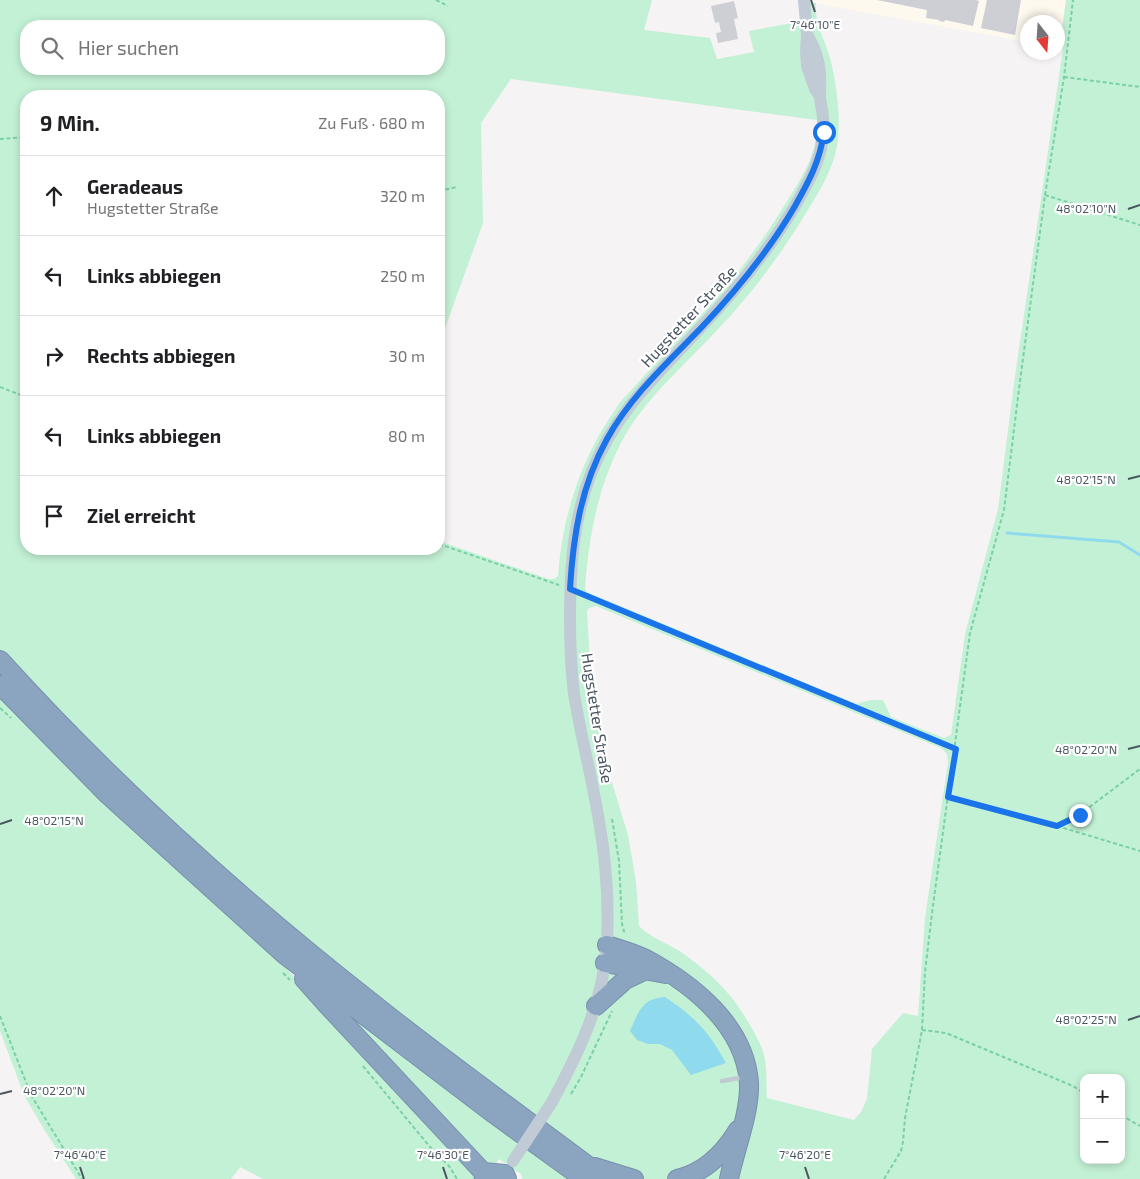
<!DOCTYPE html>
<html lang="de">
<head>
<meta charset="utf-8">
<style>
  :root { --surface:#fff; --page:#f6f6f6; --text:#202124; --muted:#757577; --line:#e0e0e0 }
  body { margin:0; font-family:"Exo 2",sans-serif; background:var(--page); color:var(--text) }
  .controls { position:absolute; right:15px; bottom:15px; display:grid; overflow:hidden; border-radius:10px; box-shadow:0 2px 8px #0003 }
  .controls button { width:45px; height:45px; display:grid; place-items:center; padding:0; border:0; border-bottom:1px solid var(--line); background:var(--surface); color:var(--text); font:25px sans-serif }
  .compass { position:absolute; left:1020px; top:15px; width:45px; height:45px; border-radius:50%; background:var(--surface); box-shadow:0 2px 8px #0003; rotate:163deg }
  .stop { position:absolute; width:15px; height:15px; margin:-11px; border:4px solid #1a73e8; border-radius:50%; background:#fff }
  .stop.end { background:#1a73e8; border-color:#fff; box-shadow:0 1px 5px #0008 }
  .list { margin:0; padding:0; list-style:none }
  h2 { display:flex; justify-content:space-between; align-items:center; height:65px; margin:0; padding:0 20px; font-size:21px }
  h2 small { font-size:16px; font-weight:400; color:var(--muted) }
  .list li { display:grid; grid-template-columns:32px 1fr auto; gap:15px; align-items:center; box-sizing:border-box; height:80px; padding:0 20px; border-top:1px solid var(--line) }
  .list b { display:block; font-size:19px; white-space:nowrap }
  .list p { margin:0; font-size:16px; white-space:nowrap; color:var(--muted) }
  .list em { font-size:16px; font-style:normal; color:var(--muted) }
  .icon { flex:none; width:28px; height:28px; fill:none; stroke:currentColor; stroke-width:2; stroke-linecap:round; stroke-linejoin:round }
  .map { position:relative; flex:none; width:1140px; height:1179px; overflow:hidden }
  .search { position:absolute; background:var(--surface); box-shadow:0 2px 8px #0003; left:20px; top:20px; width:425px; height:55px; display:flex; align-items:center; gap:12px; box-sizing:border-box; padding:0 18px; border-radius:20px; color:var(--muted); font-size:19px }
  .panel { position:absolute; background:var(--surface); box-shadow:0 2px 8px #0003; left:20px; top:90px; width:425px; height:465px; border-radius:20px }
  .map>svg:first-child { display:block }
  .commercial { fill:#fdf9ef }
  .green { fill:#c3f1d5; fill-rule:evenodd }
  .water { fill:#90daee }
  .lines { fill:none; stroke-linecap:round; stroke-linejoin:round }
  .stream { stroke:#90daee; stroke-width:3 }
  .building { fill:#cdcfd5 }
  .highway-casing { stroke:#7690ad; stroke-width:20 }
  .path { stroke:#7ad0a6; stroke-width:2; stroke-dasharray:4 2.5; stroke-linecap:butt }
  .lane { stroke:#c1cad2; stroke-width:4.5 }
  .secondary { stroke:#c1cbd6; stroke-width:12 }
  .highway { stroke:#8ba5c1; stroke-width:18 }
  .secondary-bridge { stroke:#c1cbd6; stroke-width:12 }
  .route { stroke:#1a73e8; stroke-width:6 }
  .ticks { fill:none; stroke:#4a5661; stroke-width:2 }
  .labels { text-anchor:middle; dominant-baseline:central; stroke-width:4.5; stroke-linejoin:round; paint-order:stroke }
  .street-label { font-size:16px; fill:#4a5661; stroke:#fff }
  .ticks-label { font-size:12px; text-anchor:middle; fill:#4a5661; stroke:#fff; stroke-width:4.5; stroke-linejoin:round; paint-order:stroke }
</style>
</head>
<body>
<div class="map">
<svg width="1140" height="1179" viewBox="0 0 1140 1179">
  <rect width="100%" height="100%" fill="#f5f3f3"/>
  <path class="commercial" d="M809 0H1066L1060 43 1058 47V22H1028L1027 42 808 2Z"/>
  <path class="green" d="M0 0H652L644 30 710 38 717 59 754 52 749 31 809 20 808 2 816 3C815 28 824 36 830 58 837 87 843 125 835 155 829 176 817 195 806 213 781 254 753 292 720 327 689 361 651 393 627 432 599 480 589 534 585 588L587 592 856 704 870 700H883L891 717 944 738 951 735 965 634 998 509 1014 383 1063 49 1058 47 1060 43 1066 0H1140V1179H618L470 1074 179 834 0 652ZM26 26H439V69H26ZM511 79 817 120C818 154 803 175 786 203 762 242 735 278 704 312 681 337 657 361 634 387 628 394 620 401 615 410 581 458 562 517 558 576L554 579H548L439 541V549H26V96H439V345L483 223 481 123ZM596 606 941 748 947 754 948 762 925 918 918 1016 903 1013 872 1049 867 1099 861 1112 854 1120 767 1098C766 1085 767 1072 765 1059 763 1048 757 1037 751 1027 733 994 712 974 681 952 667 943 651 938 639 926L636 882 628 835 602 750 591 679 587 611 589 608ZM1084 1078H1121V1160H1084Z
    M0 695 288 970 470 1165 475 1179H263L240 1167 231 1179H76L45 1131 24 1095 0 1031Z
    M327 994 571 1179H522L521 1174 499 1159 495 1165H486Z"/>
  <path class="water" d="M665 997C695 1017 709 1032 726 1063L691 1075 672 1050 660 1044H648L637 1040 630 1031C638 1013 642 998 665 997Z"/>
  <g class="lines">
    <path class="stream" d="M1007 533 1119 542 1140 555"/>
  </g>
  <path class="building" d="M877 0H976L979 1 973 26 945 20 944 22 939 21V20L926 18 927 10Z
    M987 0H1021L1015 35 981 28Z
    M734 1 738 18 734 19 738 39 718 43 716 33 721 32 719 22 715 23 711 6Z"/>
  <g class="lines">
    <g class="highway-casing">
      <path id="highway" d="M0 660C114 786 241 900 375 1005 450 1065 529 1121 606 1179
        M0 685 106 793 285 955 494 1114 584 1179
        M607 945C620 949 634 953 646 959 692 984 745 1025 749 1083 750 1114 735 1149 729 1179
        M605 963 666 974
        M304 979 328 1006 483 1172 484 1179
        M596 1006 625 980 644 971
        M595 1167 634 1179
        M483 1172 505 1174 507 1179
        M677 1179C704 1173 724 1153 738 1130"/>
    </g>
    <path class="path" d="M436 0 448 6
      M1064 77 1140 87
      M0 139 26 137
      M439 191 457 187
      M1045 195 1140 225
      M0 387 26 397
      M439 544 559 585
      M583 594 955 748
      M0 708 11 718
      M949 797 1057 826 1079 815 1140 769
      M612 819 619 861 622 924 625 935
      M1057 826 1140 851
      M283 973 290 980
      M0 1016 31 1095 82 1179
      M922 1030 946 1033 1073 1086 1084 1093
      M363 1066 430 1147 449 1166 457 1179
      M571 1094 581 1077 612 1011
      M1121 1115 1140 1126
      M884 1179 901 1151 903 1142 905 1118 922 1030 925 972 932 913 970 633 1004 510 1020 381 1045 195 1064 77 1073 0"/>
    <path class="lane" d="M722 1081 744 1077"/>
    <path class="secondary" d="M804 0 807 34 806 52 807 66 815 89 819 95
      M552 1102C579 1052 604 1001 607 943 609 903 606 861 599 821 592 778 581 737 574 694 571 669 570 644 570 619 570 567 573 517 593 469 616 411 661 371 702 326 737 289 769 250 795 206 805 188 817 168 821 148 823 138 824 128 823 119 823 111 820 103 820 96 821 70 820 57 807 34"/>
    <use href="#highway" class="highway"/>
    <path class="secondary-bridge" d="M513 1161 552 1102"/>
  </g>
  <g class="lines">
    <path class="route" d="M824 132C820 161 809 181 795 206 769 251 736 291 700 329 667 363 630 397 607 439 581 486 573 536 570 589L956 749 948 797 1057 826 1080 815"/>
  </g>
  <path class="ticks" d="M811 0 815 12M1128 209 1140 205M1128 479 1140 476M1128 749 1140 746M0 824 12 820M1128 1020 1140 1016M0 1094 12 1091M80 1167 84 1179M443 1167 447 1179M805 1167 809 1179"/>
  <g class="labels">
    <g class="street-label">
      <text transform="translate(688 316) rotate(-47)">Hugstetter Straße</text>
      <text transform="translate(598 718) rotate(81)">Hugstetter Straße</text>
    </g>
  </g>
  <g class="ticks-label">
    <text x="815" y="29">7°46'10"E</text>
    <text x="1086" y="213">48°02'10"N</text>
    <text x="1086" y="484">48°02'15"N</text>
    <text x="1086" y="754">48°02'20"N</text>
    <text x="54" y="825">48°02'15"N</text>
    <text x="1086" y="1024">48°02'25"N</text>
    <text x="54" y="1095">48°02'20"N</text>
    <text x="80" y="1159">7°46'40"E</text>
    <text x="443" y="1159">7°46'30"E</text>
    <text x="805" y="1159">7°46'20"E</text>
  </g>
</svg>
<div class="controls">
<button>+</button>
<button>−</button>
</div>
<svg class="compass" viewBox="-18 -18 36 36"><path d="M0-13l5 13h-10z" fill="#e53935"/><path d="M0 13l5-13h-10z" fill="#757577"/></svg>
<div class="stop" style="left:824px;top:132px"></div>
<div class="stop end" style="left:1080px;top:815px"></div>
<div class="search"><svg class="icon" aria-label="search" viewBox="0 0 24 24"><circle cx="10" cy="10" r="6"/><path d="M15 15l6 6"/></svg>Hier suchen</div>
<section class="panel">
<h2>9 Min.<small>Zu Fuß · 680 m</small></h2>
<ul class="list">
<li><svg class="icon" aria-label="ahead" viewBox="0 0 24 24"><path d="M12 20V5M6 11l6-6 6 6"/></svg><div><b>Geradeaus</b><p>Hugstetter Straße</p></div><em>320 m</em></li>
<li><svg class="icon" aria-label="left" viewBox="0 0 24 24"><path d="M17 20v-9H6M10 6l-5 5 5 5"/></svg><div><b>Links abbiegen</b></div><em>250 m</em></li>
<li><svg class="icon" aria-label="right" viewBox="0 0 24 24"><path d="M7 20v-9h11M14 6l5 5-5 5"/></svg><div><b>Rechts abbiegen</b></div><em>30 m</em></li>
<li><svg class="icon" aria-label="left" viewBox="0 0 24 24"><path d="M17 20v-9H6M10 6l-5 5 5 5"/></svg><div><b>Links abbiegen</b></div><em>80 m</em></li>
<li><svg class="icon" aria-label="arrive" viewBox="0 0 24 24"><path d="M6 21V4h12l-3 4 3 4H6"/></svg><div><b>Ziel erreicht</b></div></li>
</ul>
</section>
</div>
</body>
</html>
